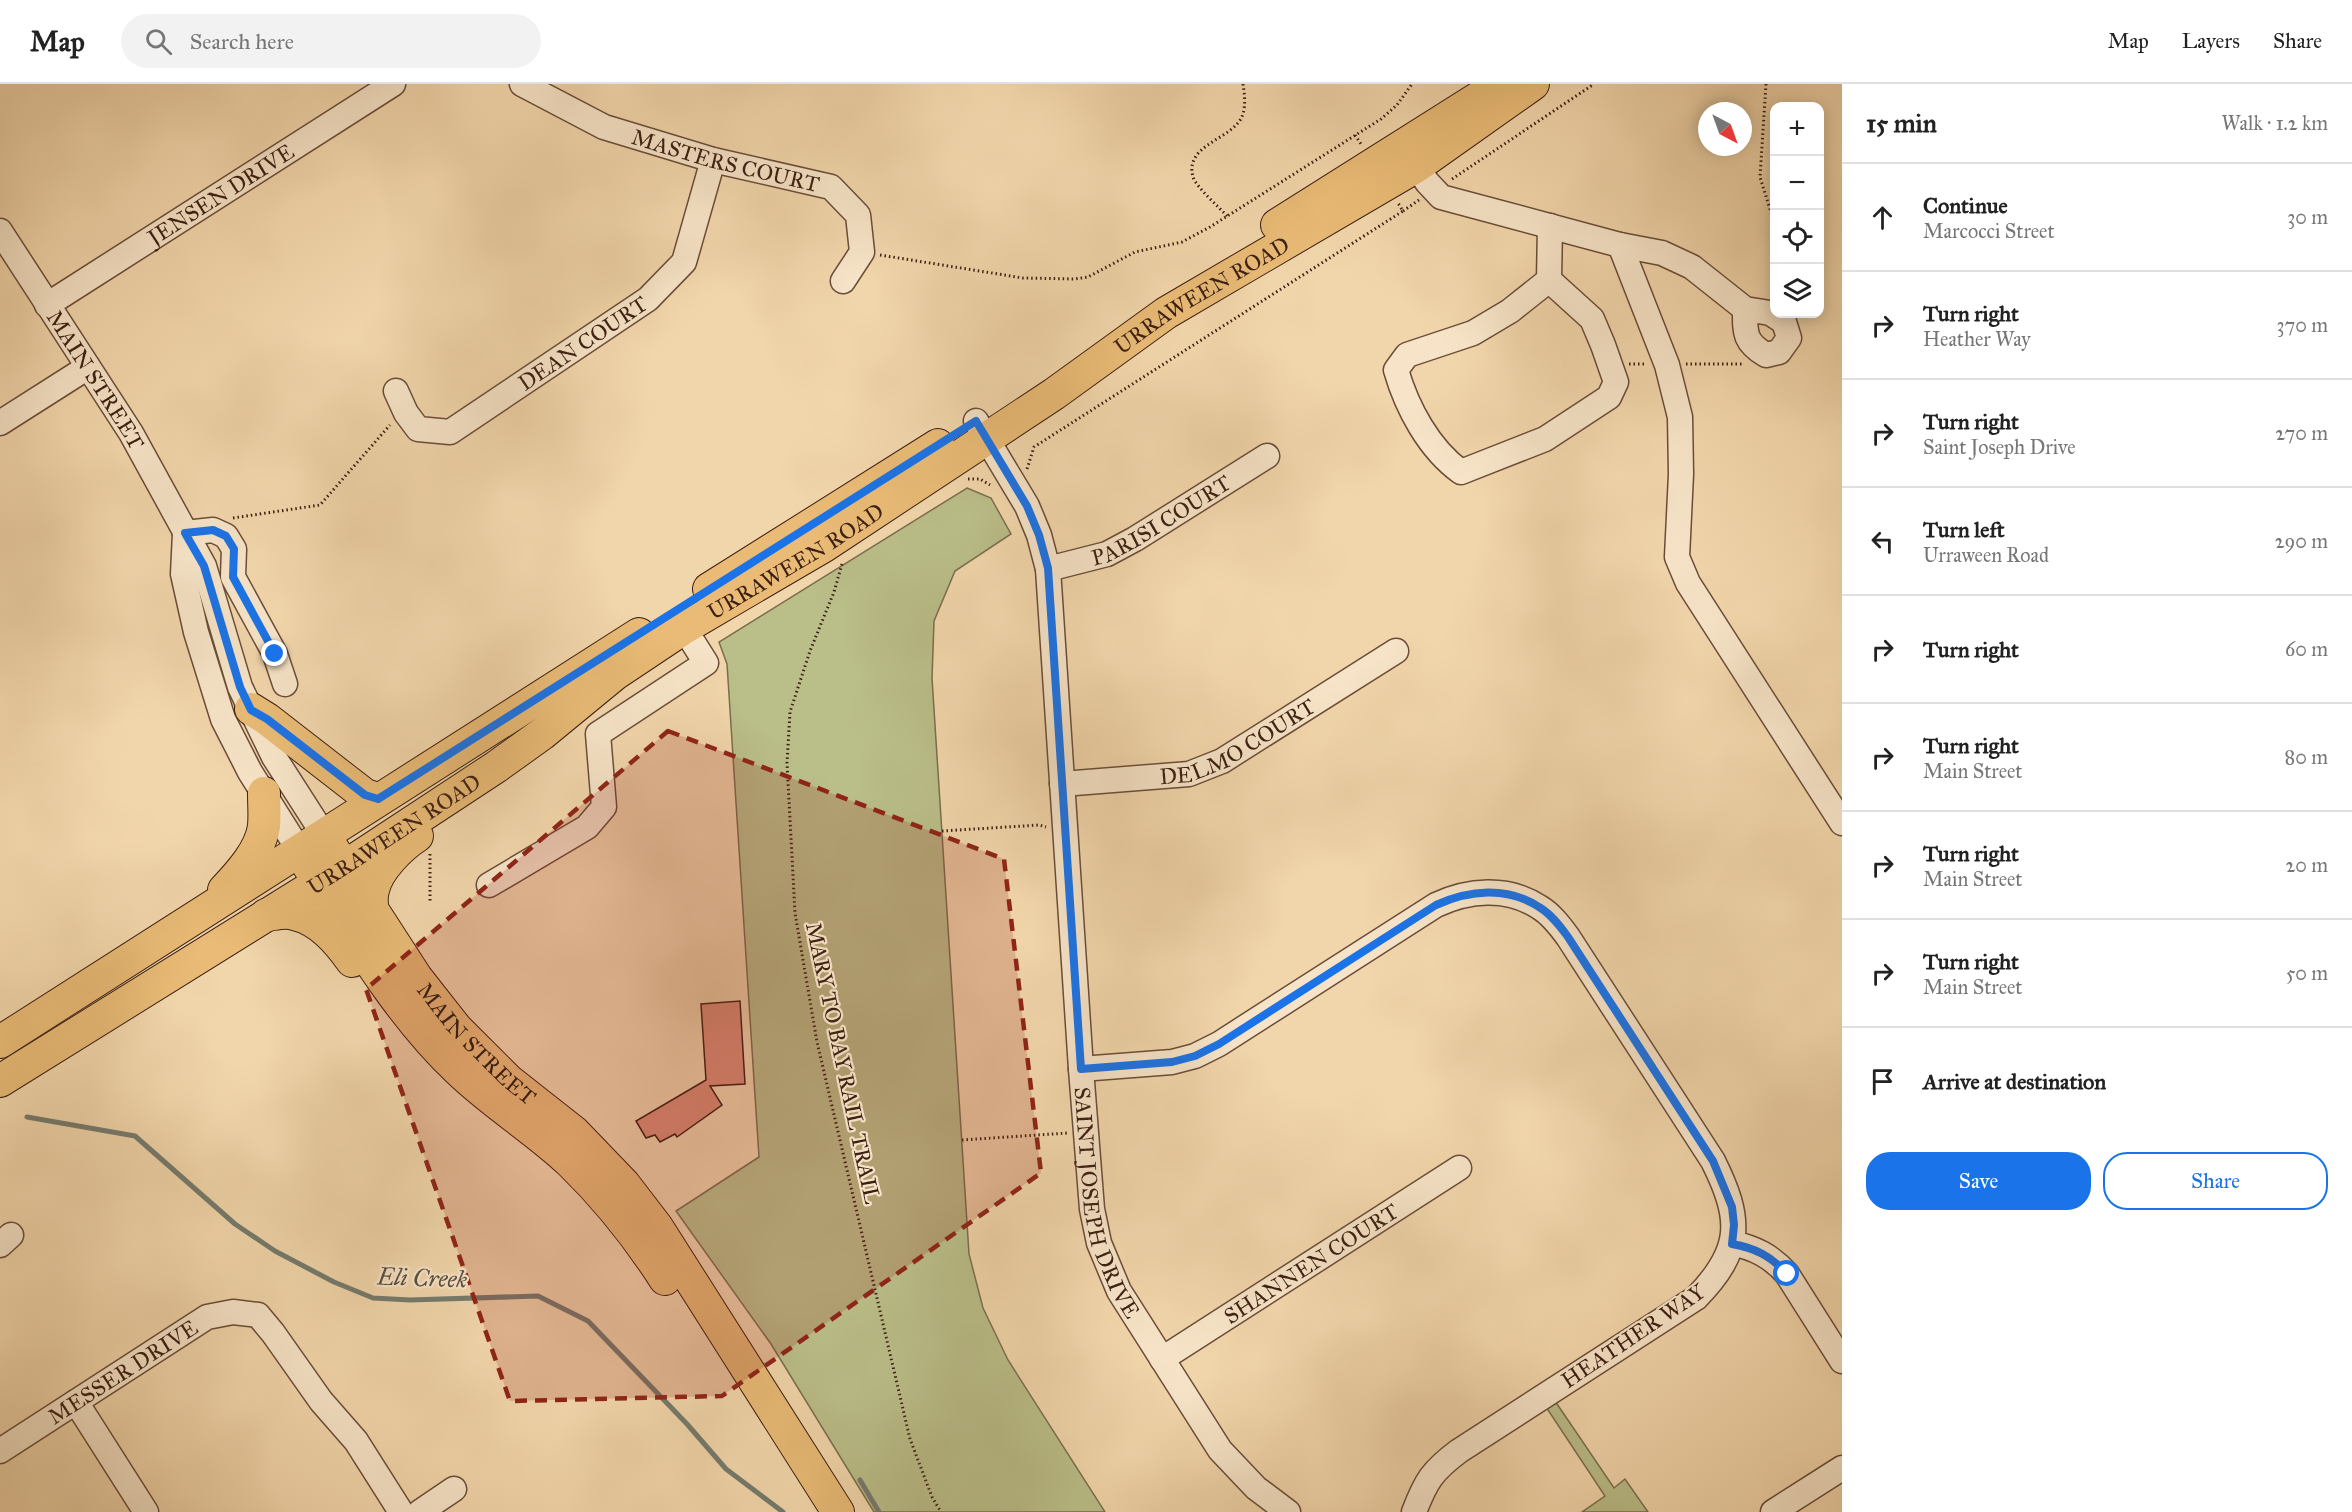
<!DOCTYPE html>
<html lang="en">
<head>
<meta charset="utf-8">
<style>
  :root { --surface:#fff; --page:#f2f2f2; --text:#222; --muted:#767676; --line:#e0e0e0; --accent:#1a73e8 }
  body { margin:0; font-family:"IM FELL Great Primer",serif; background:var(--page); color:var(--text) }
  .controls { position:absolute; right:18px; top:18px; display:grid; overflow:hidden; border-radius:12px; box-shadow:0 3px 15px #0003 }
  .controls button { width:54px; height:54px; display:grid; place-items:center; padding:0; border:0; border-bottom:2px solid var(--line); background:var(--surface); color:var(--text); font:30px sans-serif }
  .compass { position:absolute; left:1698px; top:18px; width:54px; height:54px; border-radius:50%; background:var(--surface); box-shadow:0 3px 15px #0003; rotate:139deg }
  .stop { position:absolute; width:18px; height:18px; margin:-14px; border:4px solid #1a73e8; border-radius:50%; background:#fff }
  .stop.end { background:#1a73e8; border-color:#fff; box-shadow:0 2px 6px #0008 }
  .list { margin:0; padding:0; list-style:none }
  h2 { display:flex; justify-content:space-between; align-items:center; height:78px; margin:0; padding:0 24px; font-size:26px }
  h2 small { font-size:20px; font-weight:400; color:var(--muted) }
  .list li { display:grid; grid-template-columns:39px 1fr auto; gap:18px; align-items:center; box-sizing:border-box; height:108px; padding:0 24px; border-top:2px solid var(--line) }
  .list b { display:block; font-size:22px; white-space:nowrap }
  .list p { margin:0; font-size:20px; white-space:nowrap; color:var(--muted) }
  .list em { font-size:20px; font-style:normal; color:var(--muted) }
  .actions { display:flex; gap:12px; padding:18px 24px }
  .actions a { flex:1; padding:14px 0; border:2px solid var(--accent); border-radius:24px; text-align:center; font-size:21px; color:var(--accent) }
  .actions .main { background:var(--accent); color:#fff }
  .icon { flex:none; width:33px; height:33px; fill:none; stroke:currentColor; stroke-width:2; stroke-linecap:round; stroke-linejoin:round }
  .map { position:relative; flex:none; width:1842px; height:1428px; overflow:hidden }
  header { display:flex; align-items:center; gap:36px; box-sizing:border-box; height:84px; padding:0 30px; background:var(--surface); border-bottom:2px solid var(--line) }
  header strong { font-size:28px }
  nav { display:flex; gap:33px; margin-inline-start:auto; font-size:21px }
  .search { width:420px; height:54px; background:var(--page); display:flex; align-items:center; gap:15px; box-sizing:border-box; padding:0 21px; border-radius:33px; color:var(--muted); font-size:22px }
  main { display:flex }
  aside { flex:1; background:var(--surface) }
  .map>svg:first-child { display:block }
  .green { fill:#babe89; stroke:#7b6e4e; stroke-width:1.5 }
  .lines { fill:none; stroke-linecap:round; stroke-linejoin:round }
  .stream { stroke:#757b6e; stroke-width:5 }
  .building { fill:#dc8c75; stroke:#3c1f13; stroke-width:1.5 }
  .minor-casing { stroke:#6a4d39; stroke-width:27 }
  .major-casing { stroke:#3c1f13; stroke-width:34 }
  .path { stroke:#3c1f13; stroke-width:3; stroke-dasharray:1.5 3; stroke-linecap:butt }
  .minor { stroke:#f7e4c8; stroke-width:24 }
  .major { stroke:#e9bb76; stroke-width:32 }
  .route { stroke:#1a73e8; stroke-width:8 }
  .marked { fill:#8f2418; fill-opacity:0.2; stroke:#8f2418; stroke-width:4.5; stroke-dasharray:12 8; stroke-linejoin:round }
  .labels { text-anchor:middle; dominant-baseline:central; stroke-width:4.5; stroke-linejoin:round; paint-order:stroke }
  .street-label { font-size:22px; fill:#3c1f13; stroke:#f7e4c8 }
  .water-label { font-size:24px; font-style:italic; fill:#584d40; stroke:#f7e4c8 }
</style>
</head>
<body>
<header>
<strong>Map</strong>
<div class="search"><svg class="icon" aria-label="search" viewBox="0 0 24 24"><circle cx="10" cy="10" r="6"/><path d="M15 15l6 6"/></svg>Search here</div>
<nav><a>Map</a><a>Layers</a><a>Share</a></nav>
</header>
<main>
<div class="map">
<svg width="1842" height="1428" viewBox="0 0 1842 1428">
  <rect width="100%" height="100%" fill="#f2d6ab"/>
  <filter id="stains"><feTurbulence type="fractalNoise" baseFrequency=".00333" numOctaves="4"/><feColorMatrix values="0 0 0 0 .2 0 0 0 0 .09 0 0 0 0 .02 0 0 0 .5 -.17"/></filter>
  <radialGradient id="worn" r=".72"><stop offset=".6" stop-color="#630" stop-opacity="0"/><stop offset="1" stop-color="#630" stop-opacity=".3"/></radialGradient>
  <path class="green" d="M967 404 991 414 1011 450 955 487 934 537 932 594 969 1170 983 1224 1008 1276 1105 1428H874L771 1260 676 1127 759 1073 727 580 719 558Z
    M1555 1317 1614 1404 1625 1395 1648 1428H1582L1605 1412 1546 1323Z"/>
  <g class="lines">
    <path class="stream" d="M27 1033 135 1052 235 1140 275 1167 334 1198 373 1214 410 1216 538 1212 588 1237 687 1340 726 1385 783 1428
      M860 1396 879 1428"/>
  </g>
  <path class="building" d="M740 917 745 1000 710 1002 722 1021 677 1053 675 1050 660 1058 655 1051 646 1054 636 1037 706 996 701 920Z"/>
  <g class="lines">
    <g class="minor-casing">
      <g id="minor">
        <path id="s1" d="M522 0 604 43 713 76 831 103 858 131 862 168 843 197"/>
        <path d="M1408 69 1427 98 1441 113 1620 161 1662 169 1692 183 1745 225 1770 229 1784 238 1789 254 1779 268 1766 271C1744 258 1745 249 1745 225"/>
        <path id="s2" d="M0 147 131 349 204 482 240 603 274 673 324 751"/>
        <path d="M1620 161 1667 281 1680 333 1681 390 1677 473 1688 499 1842 739"/>
        <path d="M1549 196 1510 227 1473 249 1407 271 1396 286C1407 324 1429 365 1461 388L1545 355 1609 313 1616 298 1603 261 1592 235 1549 196 1550 142"/>
        <path id="s3" d="M47 221 393 0"/>
        <path id="s4" d="M396 307 406 329 418 345 450 348 648 215 684 178 713 76"/>
        <path id="s5" d="M976 337 1027 422 1039 451 1048 485 1081 985 1092 1125 1099 1159 1119 1207 1220 1366 1256 1404 1288 1428"/>
        <path d="M0 339 88 283"/>
        <path d="M185 449 183 490 196 548 223 635 250 688 299 766"/>
        <path d="M185 449 213 446 226 452 234 465 233 493 275 570 285 600"/>
        <path id="s6" d="M1048 485 1107 470 1135 455 1267 372"/>
        <path id="s7" d="M1062 700 1189 690 1222 677 1396 567"/>
        <path d="M489 801 587 743 604 723 598 650 706 579 684 544"/>
        <path d="M1081 985 1172 978 1195 972 1219 960 1436 821C1468 806 1507 802 1539 823 1551 830 1560 842 1568 853L1713 1077C1742 1135 1743 1166 1696 1214L1459 1367C1432 1387 1426 1397 1414 1428"/>
        <path d="M1732 1159C1755 1164 1771 1172 1787 1190L1842 1277"/>
        <path d="M0 1161 11 1151"/>
        <path id="s8" d="M1162 1275 1459 1084"/>
        <path d="M76 1318 146 1428"/>
        <path id="s9" d="M0 1367 207 1233 233 1228 258 1231 273 1249 321 1317 356 1357 401 1428"/>
        <path d="M420 1428 454 1405"/>
        <path d="M1773 1428 1842 1384"/>
      </g>
    </g>
    <g class="major-casing">
      <g id="major">
        <path d="M1277 141 1491 6"/>
        <path d="M709 505 938 361"/>
        <path d="M251 625 267 635 365 711 378 715"/>
        <path id="s10" d="M333 765 416 893 456 944 508 996 574 1048 624 1100 657 1143 838 1428"/>
        <path d="M308 781C353 851 397 928 458 986 493 1020 535 1045 570 1078 606 1113 638 1153 665 1195"/>
        <path d="M224 806C240 789 261 766 264 742 265 731 264 720 264 709"/>
        <path d="M372 825C372 819 371 812 373 806 377 786 400 763 417 752"/>
        <path d="M266 831C275 830 286 827 294 830 320 836 338 857 352 877"/>
        <path d="M0 958 639 550"/>
        <path id="s11" d="M0 997 344 783 496 683 542 650 615 590 684 544 824 462 1054 310 1166 229 1417 82 1533 0"/>
      </g>
    </g>
    <path class="path" d="M1766 0 1760 93 1774 138
      M1355 51 1361 60
      M1452 95 1594 0
      M1403 127 1419 116
      M1227 132C1219 123 1196 103 1193 93 1185 64 1222 57 1237 40 1247 30 1245 13 1243 0
      M880 171 1023 194 1075 195 1088 193 1135 168 1182 158 1210 143 1381 35 1397 21 1412 0
      M1629 280H1647
      M1686 280H1743
      M1027 385 1034 363 1403 127 1398 119
      M968 395H980L990 401
      M233 434 320 421 390 341
      M842 480 834 508 810 567 790 628 787 679 795 829 817 958 910 1355 932 1413 941 1428
      M942 747 1039 741 1046 743
      M430 770V817
      M962 1056 1068 1049"/>
    <use href="#minor" class="minor"/>
    <use href="#major" class="major"/>
  </g>
  <g class="lines">
    <path class="route" d="M275 570 233 493 234 465 226 452 213 446 185 449 204 482 240 603 251 626 267 635 365 711 378 715 976 337 1027 422 1039 451 1048 484 1081 985 1172 978 1195 972 1219 960 1436 821C1469 806 1507 802 1539 823 1551 830 1560 842 1568 853L1713 1077 1732 1123 1734 1141 1732 1160C1755 1164 1771 1172 1787 1190"/>
  </g>
  <path class="marked" d="M668 647 1004 775 1041 1089 722 1312 510 1317 366 905Z"/>
  <g class="labels">
    <g class="street-label">
      <text stroke="none"><textPath href="#s1" startOffset="219">MASTERS COURT</textPath></text>
      <text stroke="none"><textPath href="#s3" startOffset="206">JENSEN DRIVE</textPath></text>
      <text stroke="none"><textPath href="#s11" startOffset="1437">URRAWEEN ROAD</textPath></text>
      <text stroke="none"><textPath href="#s4" startOffset="236">DEAN COURT</textPath></text>
      <text stroke="none"><textPath href="#s2" startOffset="177">MAIN STREET</textPath></text>
      <text stroke="none"><textPath href="#s6" startOffset="124">PARISI COURT</textPath></text>
      <text stroke="none"><textPath href="#s11" startOffset="951">URRAWEEN ROAD</textPath></text>
      <text stroke="none"><textPath href="#s7" startOffset="184">DELMO COURT</textPath></text>
      <text stroke="none"><textPath href="#s11" startOffset="465">URRAWEEN ROAD</textPath></text>
      <text stroke="none"><textPath href="#s10" startOffset="243">MAIN STREET</textPath></text>
      <text transform="translate(843 979) rotate(78)">MARY TO BAY RAIL TRAIL</text>
      <text stroke="none"><textPath href="#s5" startOffset="804">SAINT JOSEPH DRIVE</textPath></text>
      <text stroke="none"><textPath href="#s8" startOffset="177">SHANNEN COURT</textPath></text>
      <text transform="translate(1633 1252) rotate(-34)">HEATHER WAY</text>
      <text stroke="none"><textPath href="#s9" startOffset="146">MESSER DRIVE</textPath></text>
    </g>
    <g class="water-label">
      <text transform="translate(422 1194) rotate(2)">Eli Creek</text>
    </g>
  </g>
  <rect width="100%" height="100%" filter="url(#stains)"/>
  <rect width="100%" height="100%" fill="url(#worn)"/>
</svg>
<div class="controls">
<button>+</button>
<button>−</button>
<button><svg class="icon" aria-label="locate" viewBox="0 0 24 24"><circle cx="12" cy="12" r="6"/><path d="M12 2v4M12 18v4M2 12h4M18 12h4"/></svg></button>
<button><svg class="icon" aria-label="layers" viewBox="0 0 24 24"><path d="M12 4l9 5-9 5-9-5zM3 14l9 5 9-5"/></svg></button>
</div>
<svg class="compass" viewBox="-18 -18 36 36"><path d="M0-13l5 13h-10z" fill="#e53935"/><path d="M0 13l5-13h-10z" fill="#767676"/></svg>
<div class="stop" style="left:1787px;top:1190px"></div>
<div class="stop end" style="left:275px;top:570px"></div>
</div>
<aside>
<h2>15 min<small>Walk · 1.2 km</small></h2>
<ul class="list">
<li><svg class="icon" aria-label="ahead" viewBox="0 0 24 24"><path d="M12 20V5M6 11l6-6 6 6"/></svg><div><b>Continue</b><p>Marcocci Street</p></div><em>30 m</em></li>
<li><svg class="icon" aria-label="right" viewBox="0 0 24 24"><path d="M7 20v-9h11M14 6l5 5-5 5"/></svg><div><b>Turn right</b><p>Heather Way</p></div><em>370 m</em></li>
<li><svg class="icon" aria-label="right" viewBox="0 0 24 24"><path d="M7 20v-9h11M14 6l5 5-5 5"/></svg><div><b>Turn right</b><p>Saint Joseph Drive</p></div><em>270 m</em></li>
<li><svg class="icon" aria-label="left" viewBox="0 0 24 24"><path d="M17 20v-9H6M10 6l-5 5 5 5"/></svg><div><b>Turn left</b><p>Urraween Road</p></div><em>290 m</em></li>
<li><svg class="icon" aria-label="right" viewBox="0 0 24 24"><path d="M7 20v-9h11M14 6l5 5-5 5"/></svg><div><b>Turn right</b></div><em>60 m</em></li>
<li><svg class="icon" aria-label="right" viewBox="0 0 24 24"><path d="M7 20v-9h11M14 6l5 5-5 5"/></svg><div><b>Turn right</b><p>Main Street</p></div><em>80 m</em></li>
<li><svg class="icon" aria-label="right" viewBox="0 0 24 24"><path d="M7 20v-9h11M14 6l5 5-5 5"/></svg><div><b>Turn right</b><p>Main Street</p></div><em>20 m</em></li>
<li><svg class="icon" aria-label="right" viewBox="0 0 24 24"><path d="M7 20v-9h11M14 6l5 5-5 5"/></svg><div><b>Turn right</b><p>Main Street</p></div><em>50 m</em></li>
<li><svg class="icon" aria-label="arrive" viewBox="0 0 24 24"><path d="M6 21V4h12l-3 4 3 4H6"/></svg><div><b>Arrive at destination</b></div></li>
</ul>
<div class="actions"><a class="main">Save</a><a>Share</a></div>
</aside>
</main>
</body>
</html>
